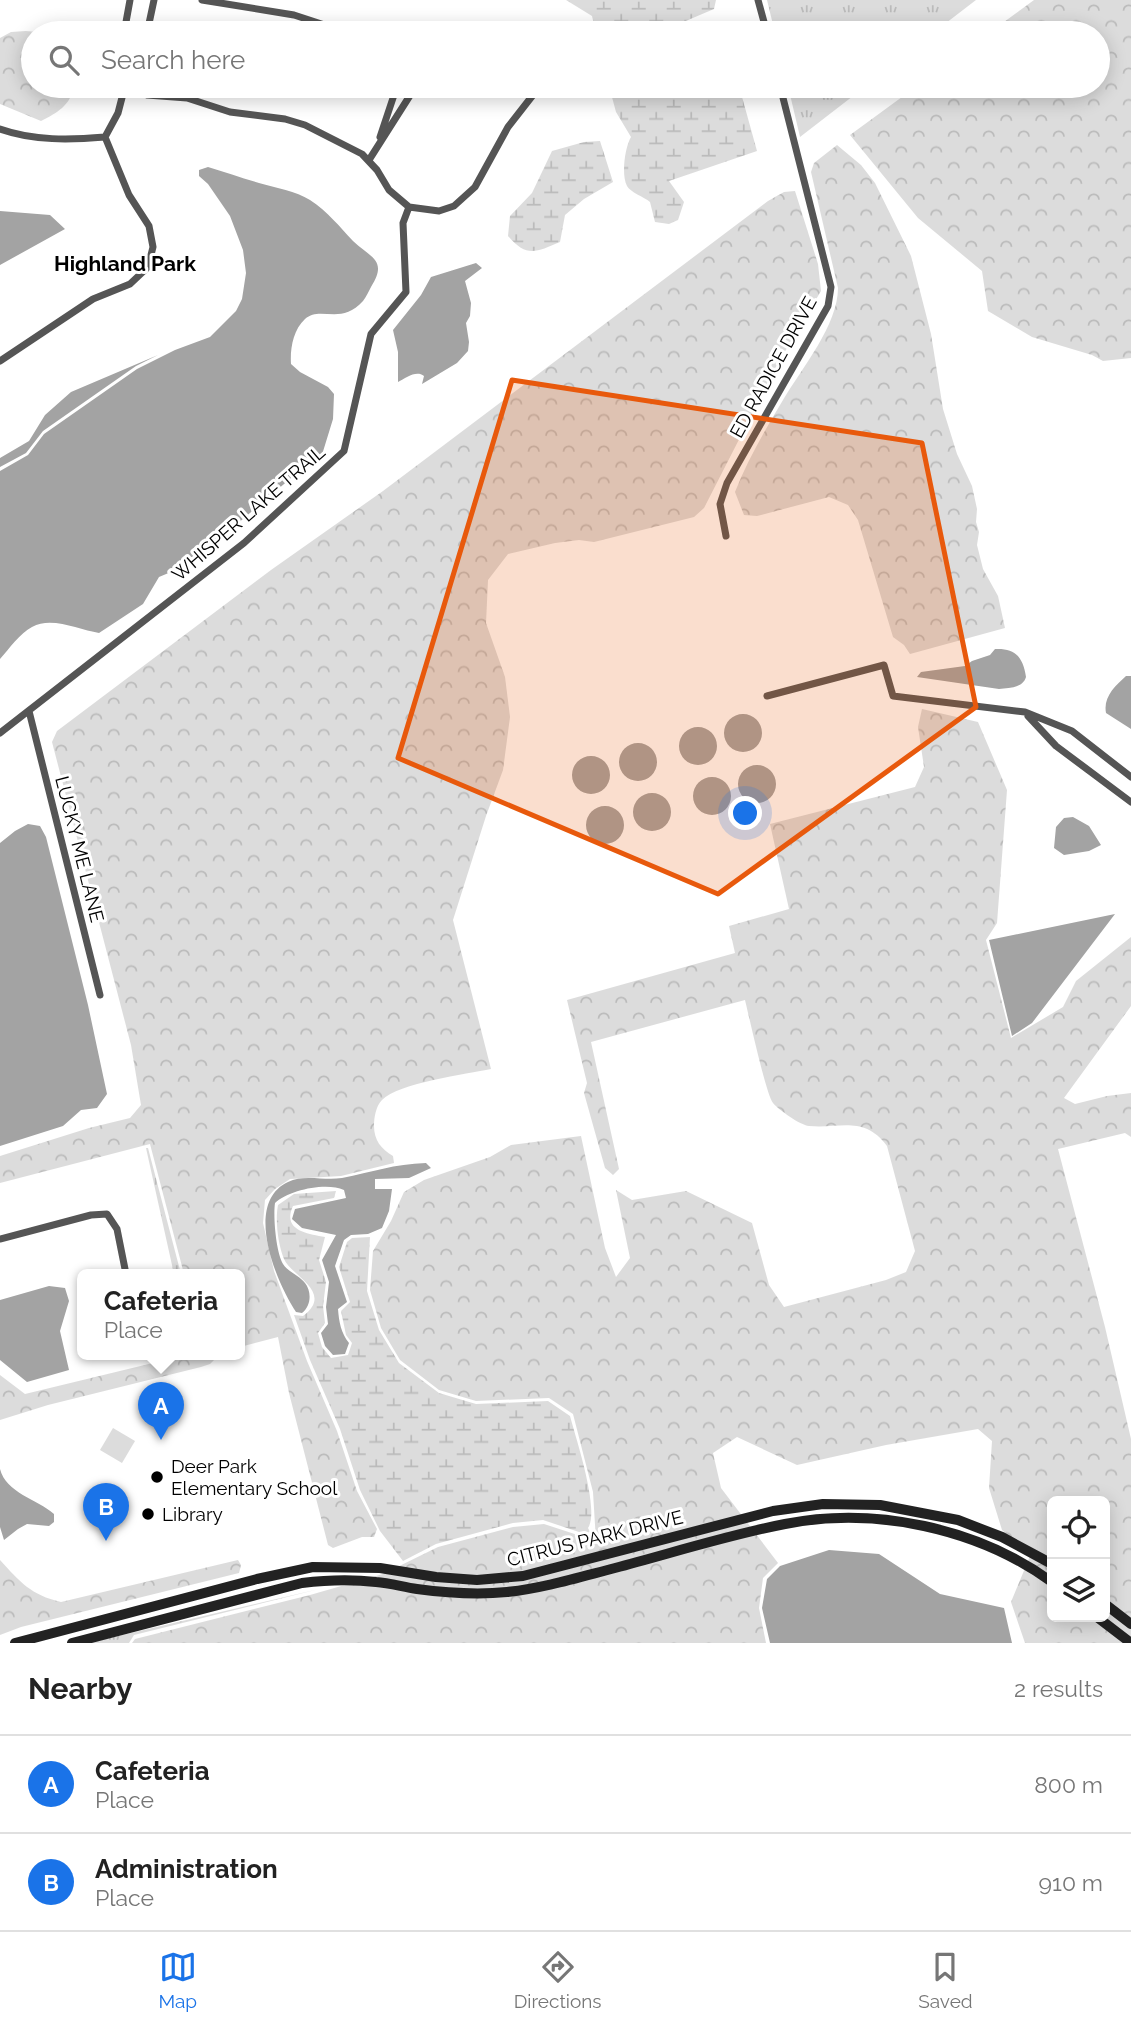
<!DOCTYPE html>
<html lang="en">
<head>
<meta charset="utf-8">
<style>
  :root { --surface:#fff; --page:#f6f6f6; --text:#222; --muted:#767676; --line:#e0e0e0; --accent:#1a73e8 }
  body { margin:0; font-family:Raleway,sans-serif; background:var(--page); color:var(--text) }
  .controls { position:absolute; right:21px; bottom:21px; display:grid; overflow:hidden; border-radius:10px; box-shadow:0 4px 18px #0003 }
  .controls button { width:63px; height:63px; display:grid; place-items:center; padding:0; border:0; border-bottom:2px solid var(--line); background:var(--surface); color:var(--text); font:35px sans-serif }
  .you { position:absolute; left:746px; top:814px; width:24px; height:24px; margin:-18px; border:5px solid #fff; border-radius:50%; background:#1a73e8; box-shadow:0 0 0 10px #1a73e833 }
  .badge { display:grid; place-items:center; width:46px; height:46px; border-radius:50%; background:var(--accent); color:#fff; font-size:23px; font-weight:700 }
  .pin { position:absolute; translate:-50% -58px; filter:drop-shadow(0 2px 4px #0008) }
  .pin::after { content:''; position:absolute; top:37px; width:24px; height:21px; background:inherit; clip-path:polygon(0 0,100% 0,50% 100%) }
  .popup { position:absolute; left:77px; top:1269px; width:168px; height:91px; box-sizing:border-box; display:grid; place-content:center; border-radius:10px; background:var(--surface); filter:drop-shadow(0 2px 5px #0005); font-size:23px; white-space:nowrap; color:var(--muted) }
  .popup b { font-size:26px; color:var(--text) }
  .popup::after { content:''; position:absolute; left:50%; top:100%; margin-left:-14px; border:14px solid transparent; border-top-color:var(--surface) }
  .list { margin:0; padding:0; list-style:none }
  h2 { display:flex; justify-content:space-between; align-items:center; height:91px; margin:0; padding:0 28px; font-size:30px }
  h2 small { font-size:23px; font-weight:400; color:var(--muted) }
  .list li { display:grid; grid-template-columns:46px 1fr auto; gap:21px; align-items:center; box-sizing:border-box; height:98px; padding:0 28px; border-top:2px solid var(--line) }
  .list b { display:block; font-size:26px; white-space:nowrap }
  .list p { margin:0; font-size:23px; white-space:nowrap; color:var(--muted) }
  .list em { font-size:23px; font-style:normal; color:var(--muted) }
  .icon { flex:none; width:38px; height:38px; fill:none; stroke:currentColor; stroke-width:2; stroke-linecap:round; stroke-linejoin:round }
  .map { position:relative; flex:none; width:1131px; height:1643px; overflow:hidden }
  .search { position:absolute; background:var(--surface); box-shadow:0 4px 18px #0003; left:21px; right:21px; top:21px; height:77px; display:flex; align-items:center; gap:18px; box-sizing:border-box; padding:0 24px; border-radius:38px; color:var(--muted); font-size:26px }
  .sheet { height:287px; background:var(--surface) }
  nav { display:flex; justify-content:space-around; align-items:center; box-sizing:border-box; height:98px; border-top:2px solid var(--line); background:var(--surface); font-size:19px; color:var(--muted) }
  nav a { display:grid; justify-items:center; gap:4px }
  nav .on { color:var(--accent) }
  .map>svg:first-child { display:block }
  .grass { fill:url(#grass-tufts) }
  .forest { fill:url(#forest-crowns); fill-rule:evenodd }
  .wetland { fill:url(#wetland-marsh) }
  .garden { fill:#dcdcdc }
  .water { fill:#a3a3a3 }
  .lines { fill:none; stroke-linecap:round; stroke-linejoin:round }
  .street { stroke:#555; stroke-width:7 }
  .secondary { stroke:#222; stroke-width:10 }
  .marked { fill:#e8590c; fill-opacity:0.2; stroke:#e8590c; stroke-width:5; stroke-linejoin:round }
  .poi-dot { fill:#000; stroke:#fff; stroke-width:2.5 }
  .labels { text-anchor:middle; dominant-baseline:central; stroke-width:6; stroke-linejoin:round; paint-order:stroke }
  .street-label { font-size:19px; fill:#000; stroke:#fff }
  .poi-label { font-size:19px; fill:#000; stroke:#fff; text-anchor:start }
  .neighbourhood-label { font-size:21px; font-weight:bold; fill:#000; stroke:#fff }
</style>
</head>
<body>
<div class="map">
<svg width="1131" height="1643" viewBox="0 0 1131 1643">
  <defs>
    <pattern id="grass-tufts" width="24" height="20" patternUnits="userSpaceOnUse" patternTransform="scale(1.75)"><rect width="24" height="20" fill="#dcdcdc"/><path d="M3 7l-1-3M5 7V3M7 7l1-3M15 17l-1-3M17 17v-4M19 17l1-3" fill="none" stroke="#bbb"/></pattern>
    <pattern id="forest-crowns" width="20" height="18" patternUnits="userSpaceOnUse" patternTransform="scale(1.75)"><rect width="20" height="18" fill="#dcdcdc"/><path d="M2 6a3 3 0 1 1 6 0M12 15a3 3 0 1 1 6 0" fill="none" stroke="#bbb"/></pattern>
    <pattern id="wetland-marsh" width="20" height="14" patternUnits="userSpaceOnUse" patternTransform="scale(1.75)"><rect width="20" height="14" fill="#dcdcdc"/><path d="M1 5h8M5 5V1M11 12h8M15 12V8" fill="none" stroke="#bbb"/></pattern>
  </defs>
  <rect width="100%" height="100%" fill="#fff"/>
  <path class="grass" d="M767 0H976L933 33H775Z
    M788 86H866L800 137Z
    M146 1148H148L181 1274H174Z
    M319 1589 134 1635 129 1643H88Z"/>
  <path class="forest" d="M1034 0H1131V358L1103 361 1092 355 1032 337 988 311 982 271 918 218 850 135 917 86H1098V33H989Z
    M26 31 48 33H33V86H74C71 105 57 113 41 121L0 104V38L11 32Z
    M837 145 861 165 875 183 911 256 931 334 943 409 957 454 972 486 977 509 976 522 979 532 977 545 983 569 998 596 1005 628 910 654 904 645 893 637 858 520 848 505 829 497 757 516 744 515 735 492C748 459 765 430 783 400 802 368 838 325 838 288L811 172 814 163Z
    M795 191 818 264 821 291 777 365 704 508 694 517 594 542 579 540 555 543 508 554 488 580 486 623 505 677 510 717 503 770 486 816 453 920 491 1069C467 1074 398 1083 382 1100 376 1106 374 1117 374 1126 374 1140 381 1149 393 1156L394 1163 341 1176 290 1179 275 1189 265 1200 263 1223 274 1271 307 1361 337 1431 357 1491 377 1529 374 1537H362L333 1548 328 1545 289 1393 278 1337 240 1347V1274H184L150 1144 0 1183V1156L89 1128 130 1118 141 1105 131 1045 52 742 57 731 271 570 383 491 768 201 784 192Z
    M922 709 978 722 1007 790 997 923 986 940 1011 1038 1063 1007 1076 981 1131 937V1006L1064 1098 1075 1104 1107 1096 1131 1093V1137L1125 1133 1058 1149 1105 1327 1131 1439V1643H1025L1011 1602 1030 1556 1002 1530 989 1488 992 1441 978 1429 886 1445 797 1465 737 1437 713 1453 721 1488 778 1563 763 1578 759 1608 766 1643H132L135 1639 310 1595 383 1574 438 1547 513 1527 544 1524 596 1541 593 1492 573 1414 549 1398 476 1401 439 1390 400 1360 381 1328 370 1290 373 1251 391 1221 404 1192 424 1180 490 1157 511 1145 581 1136 605 1248 616 1277 630 1258 616 1190 632 1200 686 1191 752 1223 769 1285 784 1307 886 1280 906 1272 915 1251 887 1146C864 1115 840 1129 809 1126 800 1125 779 1110 773 1103 766 1094 749 1016 745 1000L591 1042 619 1169 613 1175 605 1168 584 1093 587 1083 567 1000 735 953 729 926 789 909 770 824 915 787 924 767 918 727ZM1052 1501H1105V1617H1052Z
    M190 1354H220L210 1364 201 1367 48 1405 0 1420V1375L25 1394Z
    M0 1560C20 1582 31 1595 61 1602L238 1560 241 1565 239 1573 21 1627 0 1635Z"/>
  <path class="wetland" d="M566 0H716L714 9 681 23 685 33H596L592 16Z
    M609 86H739L757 151 669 181 684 202 678 220 669 224 655 222 650 202C644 197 630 192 627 186 621 175 625 147 631 137L616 112Z
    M600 141 613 182 584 199 565 215 560 242C536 252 527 258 508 236L510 216 532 193 552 151 584 142Z
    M336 1191 334 1198 293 1206C282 1230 306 1234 325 1237L319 1260 326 1282 323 1306 325 1323 318 1333 322 1347 331 1358 348 1355 352 1343 346 1335 341 1311 350 1302 339 1267 347 1242 352 1238 370 1237 367 1291 379 1330 399 1363 439 1393 476 1404 548 1401 570 1416C576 1439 600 1510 588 1528L590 1532 585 1534 543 1520 513 1523 436 1544 403 1561 380 1531 360 1490 340 1429 310 1360 294 1315 303 1316C335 1292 291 1276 284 1259 278 1245 275 1220 278 1205L294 1194Z"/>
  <path class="garden" d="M113 1428 135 1441 122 1463 100 1450Z"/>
  <path class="water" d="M208 167C225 172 242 178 259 183 276 188 296 191 310 200 328 212 339 226 353 241 371 258 388 260 371 287 369 291 366 297 363 301 341 326 320 305 305 319 293 330 290 349 291 364L300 372 328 387 334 394 333 419 321 458 297 473 190 564 159 577 143 604 99 633C79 630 52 616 32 627 20 633 9 649 0 659V471L28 455 44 434 137 369 175 350 210 337 236 311 242 299 246 273 243 250 230 216 208 184 199 176V170Z
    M0 211 50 215 65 229 0 265Z
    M476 263 482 268 465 281 471 303 470 316 466 323 469 342 468 351 457 363 422 384 424 376C416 370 406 378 398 382V352L393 330 421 295 431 277Z
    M158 355 136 366 43 431 26 453 0 467V458L29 441 45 415 71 392Z
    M995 649C1015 648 1023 657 1026 677 1023 688 1009 688 999 689L917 677 921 672 965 666 972 661 990 655Z
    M1126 676H1131V729L1106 713C1103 697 1115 686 1126 676Z
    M724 733a19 19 0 1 1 38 0a19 19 0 1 1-38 0Z
    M679 746a19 19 0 1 1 38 0a19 19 0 1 1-38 0Z
    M619 762a19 19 0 1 1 38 0a19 19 0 1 1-38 0Z
    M572 775a19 19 0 1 1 38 0a19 19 0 1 1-38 0Z
    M738 784a19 19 0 1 1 38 0a19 19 0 1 1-38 0Z
    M693 796a19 19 0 1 1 38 0a19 19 0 1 1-38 0Z
    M633 812a19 19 0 1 1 38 0a19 19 0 1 1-38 0Z
    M586 825a19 19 0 1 1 38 0a19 19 0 1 1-38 0Z
    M1073 817 1089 826 1101 845 1089 851 1064 855 1054 848 1056 827 1064 818Z
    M28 824 40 826 46 837 88 1005 107 1094 97 1108 81 1110 63 1126 0 1146V843L15 831Z
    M1115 914 1032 1023 1012 1036 989 940Z
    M426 1163 431 1168 409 1178 375 1179V1189H392L389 1211 382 1228 368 1234 351 1235 344 1240 335 1266 347 1302 338 1309C339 1322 341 1333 349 1343L345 1354 333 1355 325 1346 321 1333 328 1324 326 1307 329 1282 322 1260 336 1235 302 1228 292 1219 295 1209 346 1198 344 1190C326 1182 289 1190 275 1203 273 1217 276 1252 283 1264 289 1273 299 1275 305 1283 312 1292 311 1306 302 1313L296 1312C276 1282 243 1203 288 1182 304 1174 324 1181 342 1178 372 1172 394 1164 426 1163Z
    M49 1286 65 1288 69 1301 60 1331 69 1370 27 1382 0 1360V1300Z
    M0 1469C6 1493 37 1499 54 1514V1522L49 1526 27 1524 18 1529 4 1540 0 1527Z
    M829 1550 879 1554 940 1594 1004 1608 1012 1643H770L762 1608 767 1579 780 1566Z"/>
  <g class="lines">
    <path class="street" d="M202 0 294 15 349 33
      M758 0 767 33
      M124 33 130 0
      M147 33 154 0
      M467 33C488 28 508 19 527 33
      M125 87 147 95 187 98 230 112 285 119 305 125 362 154 377 170 389 190 409 207 439 211 454 206 475 187 508 127 540 86
      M0 129C34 141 70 140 105 137
      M380 137 397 86
      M369 160 416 86
      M0 361 93 299 130 284 148 267 153 247 149 226 129 195 105 137 118 113 125 86
      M726 536 720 504 727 483 828 306 831 287 780 86
      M767 696 884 665 893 696 1025 712 1072 731 1131 777
      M29 711 100 995
      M1028 716 1056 746 1131 802
      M0 733 244 543 344 451 371 334 406 292 403 223 409 207
      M0 1239 91 1215 107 1214 117 1229 126 1274"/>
    <path class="secondary" d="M1105 1604 1131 1624
      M1097 1617 1131 1643
      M15 1643 257 1579 313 1567 380 1568 436 1577 477 1580 523 1576 773 1511 823 1504 880 1505 958 1520 1002 1537 1052 1564
      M72 1643 302 1583C326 1580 351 1579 376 1582 390 1583 403 1587 417 1589 447 1593 477 1595 507 1592 544 1588 580 1577 615 1568 672 1553 728 1535 785 1524 874 1506 978 1528 1052 1582"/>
  </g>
  <path class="marked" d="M512 380 922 443 976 707 718 894 398 758Z"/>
  <g class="poi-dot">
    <circle cx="157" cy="1477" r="7"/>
    <circle cx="148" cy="1514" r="7"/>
  </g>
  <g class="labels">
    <g class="street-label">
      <text transform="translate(773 367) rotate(-61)">ED RADICE DRIVE</text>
      <text transform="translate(248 513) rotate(-41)">WHISPER LAKE TRAIL</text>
      <text transform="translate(80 849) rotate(76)">LUCKY ME LANE</text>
      <text transform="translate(595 1538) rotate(-14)">CITRUS PARK DRIVE</text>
    </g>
    <g class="poi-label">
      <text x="171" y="1466">Deer Park<tspan x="171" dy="22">Elementary School</tspan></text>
      <text x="162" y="1514">Library</text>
    </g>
    <g class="neighbourhood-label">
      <text x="125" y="263">Highland Park</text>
    </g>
  </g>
</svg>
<div class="controls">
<button><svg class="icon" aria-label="locate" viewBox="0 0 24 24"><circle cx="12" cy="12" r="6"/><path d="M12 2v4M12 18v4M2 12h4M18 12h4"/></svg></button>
<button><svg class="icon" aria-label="layers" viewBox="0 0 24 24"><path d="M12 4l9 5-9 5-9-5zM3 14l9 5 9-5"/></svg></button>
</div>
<div class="you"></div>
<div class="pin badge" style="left:161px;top:1440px">A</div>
<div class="popup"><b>Cafeteria</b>Place</div>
<div class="pin badge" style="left:106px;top:1541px">B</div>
<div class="search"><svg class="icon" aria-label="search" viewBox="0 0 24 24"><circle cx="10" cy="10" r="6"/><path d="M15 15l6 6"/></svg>Search here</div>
</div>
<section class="sheet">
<h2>Nearby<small>2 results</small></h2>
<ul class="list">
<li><span class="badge">A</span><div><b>Cafeteria</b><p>Place</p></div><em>800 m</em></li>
<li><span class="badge">B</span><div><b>Administration</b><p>Place</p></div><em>910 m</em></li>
</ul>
</section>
<nav>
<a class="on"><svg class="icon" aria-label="map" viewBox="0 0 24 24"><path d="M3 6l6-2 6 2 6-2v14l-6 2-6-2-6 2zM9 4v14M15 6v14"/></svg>Map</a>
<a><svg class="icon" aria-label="directions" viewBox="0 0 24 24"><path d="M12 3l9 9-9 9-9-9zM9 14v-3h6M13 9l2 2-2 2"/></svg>Directions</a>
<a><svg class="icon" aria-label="saved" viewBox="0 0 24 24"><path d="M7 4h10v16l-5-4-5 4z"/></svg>Saved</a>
</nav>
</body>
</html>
